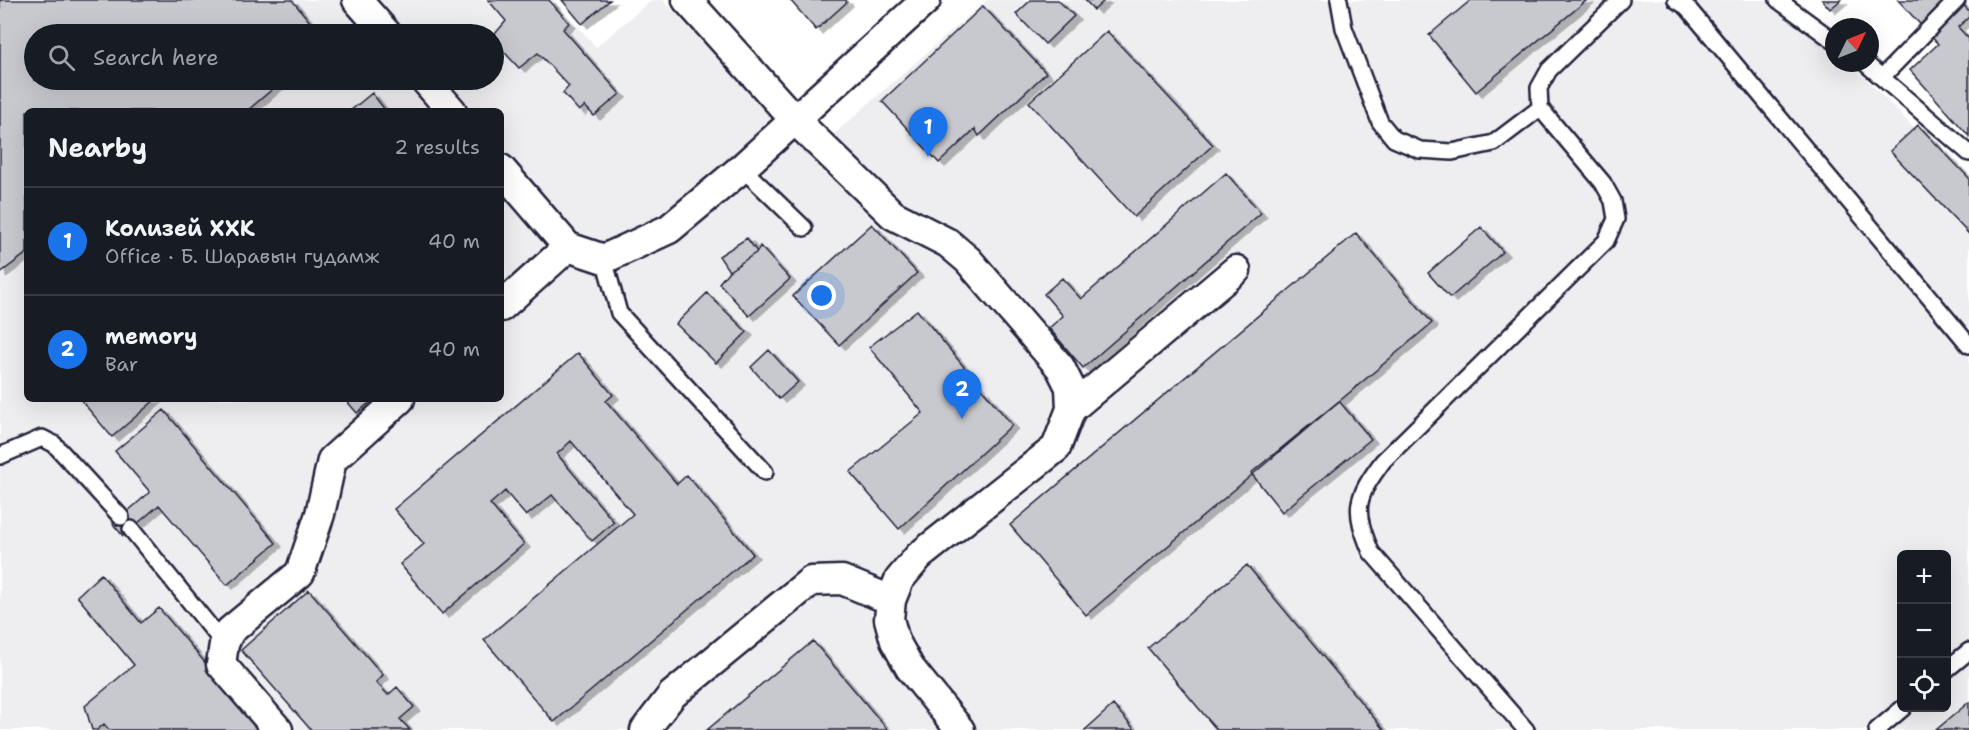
<!DOCTYPE html>
<html lang="en">
<head>
<meta charset="utf-8">
<style>
  :root { --surface:#171b24; --page:#20242c; --text:#f1f3f6; --muted:#9ea1a6; --line:#363941; --accent:#1a73e8 }
  body { margin:0; font-family:"Shantell Sans",sans-serif; background:var(--page); color:var(--text) }
  .controls { position:absolute; right:18px; bottom:18px; display:grid; overflow:hidden; border-radius:9px; box-shadow:0 6px 24px #0002 }
  .controls button { width:54px; height:54px; display:grid; place-items:center; padding:0; border:0; border-bottom:2px solid var(--line); background:var(--surface); color:var(--text); font:30px sans-serif }
  .compass { position:absolute; left:1825px; top:18px; width:54px; height:54px; border-radius:50%; background:var(--surface); box-shadow:0 6px 24px #0002; rotate:47deg }
  .you { position:absolute; left:822px; top:296px; width:21px; height:21px; margin:-15px; border:4px solid #fff; border-radius:50%; background:#1a73e8; box-shadow:0 0 0 9px #1a73e833 }
  .badge { display:grid; place-items:center; width:39px; height:39px; border-radius:50%; background:var(--accent); color:#fff; font-size:20px; font-weight:700 }
  .pin { position:absolute; translate:-50% -50px; filter:drop-shadow(0 2px 3px #0008) }
  .pin::after { content:''; position:absolute; top:32px; width:21px; height:18px; background:inherit; clip-path:polygon(0 0,100% 0,50% 100%) }
  .list { margin:0; padding:0; list-style:none }
  h2 { display:flex; justify-content:space-between; align-items:center; height:78px; margin:0; padding:0 24px; font-size:26px }
  h2 small { font-size:20px; font-weight:400; color:var(--muted) }
  .list li { display:grid; grid-template-columns:39px 1fr auto; gap:18px; align-items:center; box-sizing:border-box; height:108px; padding:0 24px; border-top:2px solid var(--line) }
  .list b { display:block; font-size:22px; white-space:nowrap }
  .list p { margin:0; font-size:20px; white-space:nowrap; color:var(--muted) }
  .list em { font-size:20px; font-style:normal; color:var(--muted) }
  .icon { flex:none; width:33px; height:33px; fill:none; stroke:currentColor; stroke-width:2; stroke-linecap:round; stroke-linejoin:round }
  .map { position:relative; flex:none; width:1969px; height:730px; overflow:hidden }
  .search { position:absolute; background:var(--surface); box-shadow:0 6px 24px #0002; left:24px; top:24px; width:480px; height:66px; display:flex; align-items:center; gap:15px; box-sizing:border-box; padding:0 21px; border-radius:33px; color:var(--muted); font-size:22px }
  .panel { position:absolute; background:var(--surface); box-shadow:0 6px 24px #0002; left:24px; top:108px; width:480px; height:294px; border-radius:9px }
  .map>svg:first-child { display:block }
  .built { fill:#eeeef1; fill-rule:evenodd }
  .building { fill:#c8c8cf; stroke:#22223b; stroke-width:1.5; filter:url(#shadow) }
  .lines { fill:none; stroke-linecap:round; stroke-linejoin:round }
  .lane-casing { stroke:#22223b; stroke-width:20 }
  .street-casing { stroke:#22223b; stroke-width:33 }
  .lane { stroke:#fff; stroke-width:15 }
  .street { stroke:#fff; stroke-width:28 }
</style>
</head>
<body>
<div class="map">
<svg width="1969" height="730" viewBox="0 0 1969 730">
  <defs>
    <filter id="shadow"><feDropShadow dx="6" dy="4" stdDeviation="0" flood-color="#0004"/></filter>
  </defs>
  <rect width="100%" height="100%" fill="#fff"/>
  <filter id="ink" filterUnits="userSpaceOnUse"><feTurbulence type="fractalNoise" baseFrequency=".0167" numOctaves="2"/><feDisplacementMap in="SourceGraphic" scale="12" xChannelSelector="R" yChannelSelector="G"/><feConvolveMatrix kernelMatrix="1 2 1 2 8 2 1 2 1" color-interpolation-filters="sRGB"/></filter>
  <g filter="url(#ink)">
    <path class="built" d="M0 0H554L596 47 652 0H663L810 155 987 0H1793L1834 45V63H1850L1969 184V730H0ZM34 34H494V80H34ZM27 111H501V399H27ZM1902 554H1946V708H1902Z"/>
    <path class="building" d="M0 0H292L320 34H34V80H283L247 111H27V253L0 273Z
      M488 0H549L569 23 563 29 620 94 594 116 585 106 579 111 563 93 569 86 538 53 519 68 494 41V35L506 21Z
      M562 0H610L582 24Z
      M790 0H846L847 2 816 30Z
      M1031 0H1058L1074 16 1045 44 1016 14Z
      M1085 0H1105L1094 10Z
      M1471 0H1587L1476 92 1429 35Z
      M1822 0H1841L1830 9Z
      M1898 0H1959L1969 11V17L1958 27 1969 39V136L1910 70 1938 44Z
      M983 6 1046 73 979 136 975 129 939 163 882 101Z
      M1107 31 1213 145 1134 217 1029 102Z
      M372 93 386 111H350Z
      M1918 125 1969 178V234L1890 151Z
      M1226 173 1261 213 1083 368 1049 328 1063 316 1044 294 1062 278 1081 299Z
      M872 224 917 273 839 345 793 296Z
      M1481 227 1503 252 1450 298 1428 273Z
      M1356 233 1432 323 1086 615 1010 525Z
      M747 238 757 252 729 271 719 256Z
      M760 246 790 279 749 316 719 283 729 271 757 252Z
      M707 293 747 332 716 363 676 324Z
      M917 310 1012 425 899 529 850 472 923 413 869 347Z
      M769 350 798 382 779 399 751 367Z
      M578 353 613 395 606 401 677 484 687 475 753 554 554 722 484 640 633 514 571 441 557 454 614 522 592 541 552 495 526 516 505 491 490 504 524 544 442 614 400 564 424 544 394 509Z
      M80 399H156L112 437Z
      M345 399H374L357 413Z
      M1339 401 1371 439 1282 512 1251 473Z
      M164 410 276 543 227 585 159 505 123 536 113 524 150 492 115 451Z
      M1247 565 1384 730H1217L1148 648Z
      M101 574 141 623 159 608 262 730H109L104 724 97 730H92L85 706 134 665 77 596Z
      M309 590 383 675 376 682 388 695 397 687 414 707 400 719 410 730H311L241 650Z
      M813 641 888 730H707Z
      M813 641 888 730H707Z
      M1969 702V730H1936Z
      M1113 705 1135 730H1085Z"/>
    <g class="lines">
      <g class="lane-casing">
        <path id="lane" d="M1339 0 1344 28 1380 122 1394 139 1420 150 1452 152 1494 143 1540 108
          M1676 0 1687 7 1969 345
          M1778 0 1834 41
          M1865 63 1969 153
          M1883 76 1957 0
          M742 168 804 228
          M604 259 619 313 765 472
          M0 456 42 438 54 444 121 517
          M131 529 224 644
          M1946 670 1969 651
          M1526 730 1371 552C1353 508 1355 499 1383 461L1606 241 1616 219 1613 201 1603 183 1540 108 1539 88 1549 70 1621 0
          M1877 730 1903 708"/>
      </g>
      <g class="street-casing">
        <path id="street" d="M357 0 387 34
          M687 0 794 119 893 215 948 243 968 260 1060 367 1070 387 1071 409 1056 448 919 556 899 580 891 600 889 619 895 641 910 668 960 730
          M425 80 452 111
          M501 169 568 247
          M501 307 568 247 604 259 669 229 742 168 926 0
          M1071 409 1236 270
          M278 730 221 664 224 644 230 631 300 573 320 514 332 460 400 399
          M645 730 672 695 811 581 842 580 891 600"/>
      </g>
      <use href="#lane" class="lane"/>
      <use href="#street" class="street"/>
    </g>
  </g>
</svg>
<div class="controls">
<button>+</button>
<button>−</button>
<button><svg class="icon" aria-label="locate" viewBox="0 0 24 24"><circle cx="12" cy="12" r="6"/><path d="M12 2v4M12 18v4M2 12h4M18 12h4"/></svg></button>
</div>
<svg class="compass" viewBox="-18 -18 36 36"><path d="M0-13l5 13h-10z" fill="#e53935"/><path d="M0 13l5-13h-10z" fill="#9ea1a6"/></svg>
<div class="you"></div>
<div class="pin badge" style="left:928px;top:157px">1</div>
<div class="pin badge" style="left:962px;top:419px">2</div>
<div class="search"><svg class="icon" aria-label="search" viewBox="0 0 24 24"><circle cx="10" cy="10" r="6"/><path d="M15 15l6 6"/></svg>Search here</div>
<section class="panel">
<h2>Nearby<small>2 results</small></h2>
<ul class="list">
<li><span class="badge">1</span><div><b>Колизей ХХК</b><p>Office · Б. Шаравын гудамж</p></div><em>40 m</em></li>
<li><span class="badge">2</span><div><b>memory</b><p>Bar</p></div><em>40 m</em></li>
</ul>
</section>
</div>
</body>
</html>
